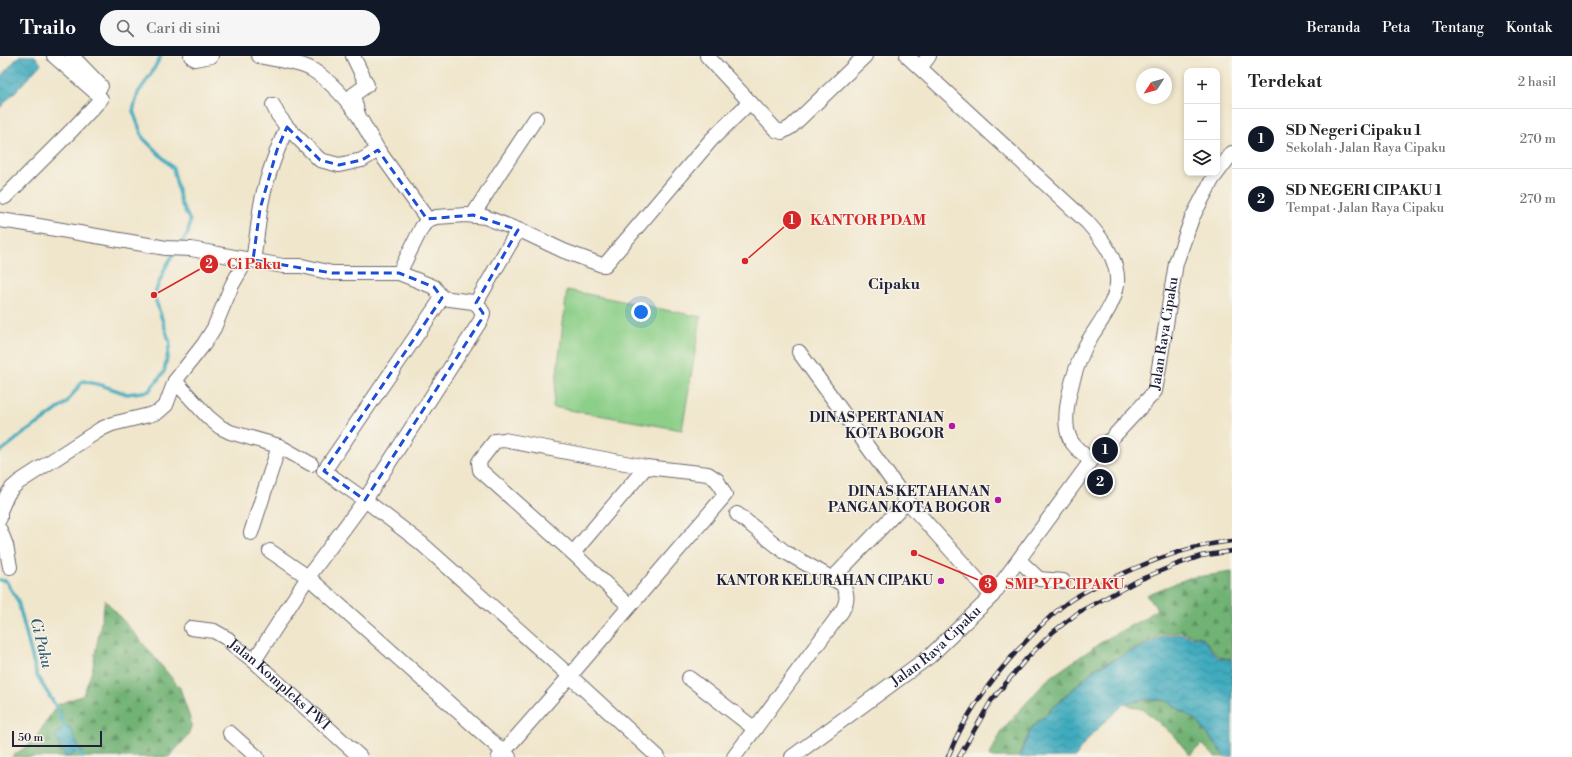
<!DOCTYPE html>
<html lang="id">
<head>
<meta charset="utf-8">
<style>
  :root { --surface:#fff; --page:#f6f6f6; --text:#222; --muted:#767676; --line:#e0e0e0; --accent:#111827 }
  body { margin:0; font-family:"Libre Bodoni",serif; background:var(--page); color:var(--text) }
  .controls { position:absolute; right:12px; top:12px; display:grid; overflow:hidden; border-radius:8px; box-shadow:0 2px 6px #0003 }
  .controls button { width:36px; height:36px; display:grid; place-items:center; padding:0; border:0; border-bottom:1px solid var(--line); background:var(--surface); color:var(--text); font:20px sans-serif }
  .compass { position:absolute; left:1136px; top:12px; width:36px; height:36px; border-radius:50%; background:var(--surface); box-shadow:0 2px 6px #0003; rotate:234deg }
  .scale { position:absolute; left:12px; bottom:10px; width:90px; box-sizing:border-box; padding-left:4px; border:2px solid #22223b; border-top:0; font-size:11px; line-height:14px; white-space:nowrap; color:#22223b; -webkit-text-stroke:3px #f7f3e8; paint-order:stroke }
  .you { position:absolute; left:641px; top:256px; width:14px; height:14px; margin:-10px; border:3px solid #fff; border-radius:50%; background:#1a73e8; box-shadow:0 0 0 6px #1a73e833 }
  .badge { display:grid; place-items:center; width:26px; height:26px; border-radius:50%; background:var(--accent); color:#fff; font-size:13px; font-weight:700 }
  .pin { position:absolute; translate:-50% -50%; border:2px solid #fff; box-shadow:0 1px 4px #0006 }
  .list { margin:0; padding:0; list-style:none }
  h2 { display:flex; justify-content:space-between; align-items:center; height:52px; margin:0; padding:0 16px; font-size:17px }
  h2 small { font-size:13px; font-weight:400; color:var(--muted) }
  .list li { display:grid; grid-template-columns:26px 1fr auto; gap:12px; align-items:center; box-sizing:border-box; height:60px; padding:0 16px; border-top:1px solid var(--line) }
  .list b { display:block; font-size:15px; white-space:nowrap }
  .list p { margin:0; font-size:13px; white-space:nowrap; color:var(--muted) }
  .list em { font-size:13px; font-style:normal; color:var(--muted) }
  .icon { flex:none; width:22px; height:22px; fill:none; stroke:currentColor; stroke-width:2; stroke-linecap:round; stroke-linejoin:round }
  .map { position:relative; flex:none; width:1232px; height:701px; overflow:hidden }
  header { display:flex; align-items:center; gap:24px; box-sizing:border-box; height:56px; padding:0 20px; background:var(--accent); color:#fff }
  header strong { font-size:19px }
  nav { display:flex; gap:22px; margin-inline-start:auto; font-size:14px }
  .search { width:280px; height:36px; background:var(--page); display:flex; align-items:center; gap:10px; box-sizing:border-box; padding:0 14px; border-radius:22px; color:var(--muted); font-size:15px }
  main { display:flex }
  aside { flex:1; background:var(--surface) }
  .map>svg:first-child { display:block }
  .forest { fill:url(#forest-firs); stroke:#4a6a58 }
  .pitch { fill:#8ccf88; stroke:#577862 }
  .water { fill:url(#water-waves); stroke:#30667c }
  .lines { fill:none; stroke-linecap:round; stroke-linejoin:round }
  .stream { stroke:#3fabbe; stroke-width:3.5 }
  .minor-casing { stroke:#6a676e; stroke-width:16 }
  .minor { stroke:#fff; stroke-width:14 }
  .rail-casing { stroke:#22223b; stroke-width:4.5 }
  .rail { stroke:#f7f3e8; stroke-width:3; stroke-dasharray:9; stroke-linecap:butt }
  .marked { fill:none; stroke:#1d4ed8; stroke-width:3; stroke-dasharray:8 5; stroke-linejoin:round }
  .poi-dot { fill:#b5179e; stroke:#f7f3e8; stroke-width:1.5 }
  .labels { text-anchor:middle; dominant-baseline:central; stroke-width:3; stroke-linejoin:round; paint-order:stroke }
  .street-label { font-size:14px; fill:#22223b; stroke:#f7f3e8 }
  .poi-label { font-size:14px; font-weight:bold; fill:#22223b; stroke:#f7f3e8; text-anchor:end }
  .neighbourhood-label { font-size:15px; font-weight:bold; fill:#22223b; stroke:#f7f3e8 }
  .water-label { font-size:15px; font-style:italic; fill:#2e596f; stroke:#f7f3e8 }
  .leader { fill:none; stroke:#d62828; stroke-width:1.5 }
  .callout-dot { fill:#d62828; stroke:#f7f3e8; stroke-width:1.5 }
  .mark-label { font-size:12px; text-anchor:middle; font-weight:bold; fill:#fff }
  .callout-label { font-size:15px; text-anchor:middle; font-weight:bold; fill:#d62828; stroke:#f7f3e8; stroke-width:3; stroke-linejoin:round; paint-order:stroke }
</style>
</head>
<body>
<header>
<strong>Trailo</strong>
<div class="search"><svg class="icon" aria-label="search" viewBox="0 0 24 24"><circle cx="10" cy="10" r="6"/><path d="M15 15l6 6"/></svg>Cari di sini</div>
<nav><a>Beranda</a><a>Peta</a><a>Tentang</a><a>Kontak</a></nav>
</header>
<main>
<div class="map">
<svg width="1232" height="701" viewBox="0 0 1232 701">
  <defs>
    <pattern id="forest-firs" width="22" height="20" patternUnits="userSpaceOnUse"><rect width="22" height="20" fill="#71b274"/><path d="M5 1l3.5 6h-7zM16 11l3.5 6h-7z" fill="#5c9060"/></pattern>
    <pattern id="water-waves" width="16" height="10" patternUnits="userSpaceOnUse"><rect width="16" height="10" fill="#3fabbe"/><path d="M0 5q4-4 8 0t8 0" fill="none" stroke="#348b9c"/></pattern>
  </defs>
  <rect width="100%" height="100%" fill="#f7f3e8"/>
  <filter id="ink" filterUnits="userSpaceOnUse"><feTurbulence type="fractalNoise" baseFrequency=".025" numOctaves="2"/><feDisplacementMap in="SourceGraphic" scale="8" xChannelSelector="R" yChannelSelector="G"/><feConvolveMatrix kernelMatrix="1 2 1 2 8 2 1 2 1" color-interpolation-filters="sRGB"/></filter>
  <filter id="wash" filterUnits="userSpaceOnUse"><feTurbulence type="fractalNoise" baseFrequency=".012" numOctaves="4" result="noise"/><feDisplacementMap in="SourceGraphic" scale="16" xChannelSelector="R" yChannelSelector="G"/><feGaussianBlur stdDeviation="0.9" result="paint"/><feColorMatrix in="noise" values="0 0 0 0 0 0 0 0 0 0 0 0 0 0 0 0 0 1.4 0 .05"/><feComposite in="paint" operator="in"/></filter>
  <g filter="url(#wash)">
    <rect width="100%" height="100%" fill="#f0e6cc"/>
    <path class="forest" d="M1232 516V603L1219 601 1202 581 1178 576 1162 579 1094 613 1031 672 1018 701H989L1002 674 1048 623 1106 583 1145 562 1157 553 1146 539 1189 522Z
      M105 544 136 579 180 632 192 669 187 681 170 700 167 701H11L33 686 57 649 83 639 92 615Z
      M1146 644 1166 645 1196 664 1225 701H1215L1202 688 1190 699 1172 678 1144 654 1124 648Z"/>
    <path class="pitch" d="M567 234 701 261 682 374 553 351Z"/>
    <path class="water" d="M19 0H35L41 8 0 52V21Z
      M1177 578 1202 582 1218 602 1232 604V701H1226L1196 664 1166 644 1145 643 1124 648 1093 677 1080 693 1076 701H1019L1032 672 1095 613 1162 581Z
      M66 670 71 672 80 694 68 701H66L55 681 58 676Z"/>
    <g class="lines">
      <path class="stream" d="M161 0 151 18 138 37 133 55 143 82 173 112 181 147 190 165 188 177 180 189
        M0 396 24 377 42 365 66 347 83 325 101 329 127 338 149 335 164 316 170 287 154 239 166 210 175 196
        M0 524 6 525 18 545 37 620 57 652 66 674
        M75 692 83 701"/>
    </g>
  </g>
  <g filter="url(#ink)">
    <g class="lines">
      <g class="minor-casing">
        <g id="minor">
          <path d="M72 0 101 30 98 33"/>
          <path d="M191 0 195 3 211 0"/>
          <path d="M259 0C275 4 294 5 309 12 328 22 346 43 358 59"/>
          <path d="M353 0 367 29 353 39 358 59 378 94"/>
          <path d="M707 0 776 74 782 76 791 71 865 0"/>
          <path d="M907 0 1087 166C1102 183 1119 204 1117 228 1114 252 1095 271 1085 291 1075 313 1059 360 1070 383 1073 391 1084 398 1091 405"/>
          <path d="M920 12 929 0"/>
          <path d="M273 49 278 59 287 71 320 104 339 109 362 104 378 94 428 164"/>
          <path d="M5 141 72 74 101 43 95 36 54 0"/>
          <path d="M473 159 498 119 536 62"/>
          <path d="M0 164 27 168 166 192 191 193 283 210H302L332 217H399L434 231 442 242 473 246 478 249 483 257 481 264 365 444 308 521 254 605"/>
          <path d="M253 204C256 187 258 171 260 155 264 128 276 96 287 71"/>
          <path d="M399 217 422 171 428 164 436 161 466 159 485 161 526 177 564 195 602 209H605L711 84 750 46"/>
          <path d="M442 242 324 415 365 444 421 487 570 620 658 701"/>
          <path d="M476 247 518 174"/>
          <path d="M799 296 907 445 992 540"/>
          <path d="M175 325 208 361 220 371 230 376 279 390 311 408"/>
          <path d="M0 462V455L7 439 12 432 19 426 101 373 112 368 149 359 158 356 166 349 175 325 204 288 214 272 232 229 247 203"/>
          <path d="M0 474 6 489 10 511"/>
          <path d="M251 477 279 390"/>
          <path d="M270 495 308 521 509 701"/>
          <path d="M573 497 646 411"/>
          <path d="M1019 504 1039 523 1063 525"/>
          <path d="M832 523 907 445"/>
          <path id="s1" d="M191 572 214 575 228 583 232 588 254 605 360 701"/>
          <path d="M689 622 755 673"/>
          <path d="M230 677 257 701"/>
          <path d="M499 701 570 620 725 439 717 424 708 418 646 411 504 384 495 385 481 403 479 406 480 414 573 497 629 550"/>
          <path d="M734 701 842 555C848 544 848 538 842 528L785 496 737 458"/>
          <path id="s2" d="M792 701 930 600 992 540 1091 405 1148 343 1155 335 1158 318 1176 207 1192 162 1212 124 1232 97"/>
        </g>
      </g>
      <use href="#minor" class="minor"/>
      <g class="rail-casing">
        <path id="rail" d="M948 701C966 655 996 616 1030 581 1041 569 1054 556 1068 546 1088 532 1111 523 1133 513 1167 499 1195 489 1232 485
          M959 701 991 645 1027 602 1053 576 1079 556 1139 524 1175 509 1201 500 1232 495"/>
      </g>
      <use href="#rail" class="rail"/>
    </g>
  </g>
  <path class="marked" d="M287 71 320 104 339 109 362 104 378 94 427 163 473 159 518 174 476 247 483 257 481 264 365 444 324 415 442 242 434 231 399 217H332L253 204 260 153 277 94Z"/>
  <g class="poi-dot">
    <circle cx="952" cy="370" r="4"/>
    <circle cx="998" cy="444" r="4"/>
    <circle cx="941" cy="525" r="4"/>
  </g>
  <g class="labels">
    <g class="street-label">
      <text stroke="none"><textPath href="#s2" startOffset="578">Jalan Raya Cipaku</textPath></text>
      <text stroke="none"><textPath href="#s2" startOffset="182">Jalan Raya Cipaku</textPath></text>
      <text stroke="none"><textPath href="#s1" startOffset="108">Jalan Kompleks PWI</textPath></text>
    </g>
    <g class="poi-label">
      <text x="944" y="362">DINAS PERTANIAN<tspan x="944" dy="16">KOTA BOGOR</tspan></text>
      <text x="990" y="436">DINAS KETAHANAN<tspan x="990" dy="16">PANGAN KOTA BOGOR</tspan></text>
      <text x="933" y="525">KANTOR KELURAHAN CIPAKU</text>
    </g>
    <g class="neighbourhood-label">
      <text x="894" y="228">Cipaku</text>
    </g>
    <g class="water-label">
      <text transform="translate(41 587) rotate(76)">Ci Paku</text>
    </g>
  </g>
  <path class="leader" d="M745 205L792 164M154 239L209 208M914 497L988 528"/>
  <g class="callout-dot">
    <circle cx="745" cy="205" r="4"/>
    <circle cx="154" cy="239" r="4"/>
    <circle cx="914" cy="497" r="4"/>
    <circle cx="792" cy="164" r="10"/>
    <circle cx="209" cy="208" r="10"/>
    <circle cx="988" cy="528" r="10"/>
  </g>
  <g class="mark-label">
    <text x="792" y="168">1</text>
    <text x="209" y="212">2</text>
    <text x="988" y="532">3</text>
  </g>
  <g class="callout-label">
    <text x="868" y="169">KANTOR PDAM</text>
    <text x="254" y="213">Ci Paku</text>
    <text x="1065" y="533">SMP YP CIPAKU</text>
  </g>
</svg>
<div class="controls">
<button>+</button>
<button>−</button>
<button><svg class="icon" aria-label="layers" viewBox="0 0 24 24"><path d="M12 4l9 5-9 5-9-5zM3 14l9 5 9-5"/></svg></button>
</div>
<svg class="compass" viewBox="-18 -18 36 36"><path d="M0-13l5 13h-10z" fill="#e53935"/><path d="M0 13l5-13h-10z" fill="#767676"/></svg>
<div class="scale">50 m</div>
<div class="you"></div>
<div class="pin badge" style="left:1105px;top:394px">1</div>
<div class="pin badge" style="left:1100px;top:426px">2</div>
</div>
<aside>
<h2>Terdekat<small>2 hasil</small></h2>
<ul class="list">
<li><span class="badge">1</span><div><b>SD Negeri Cipaku 1</b><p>Sekolah · Jalan Raya Cipaku</p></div><em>270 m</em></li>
<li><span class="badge">2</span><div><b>SD NEGERI CIPAKU 1</b><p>Tempat · Jalan Raya Cipaku</p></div><em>270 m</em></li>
</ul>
</aside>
</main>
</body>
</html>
